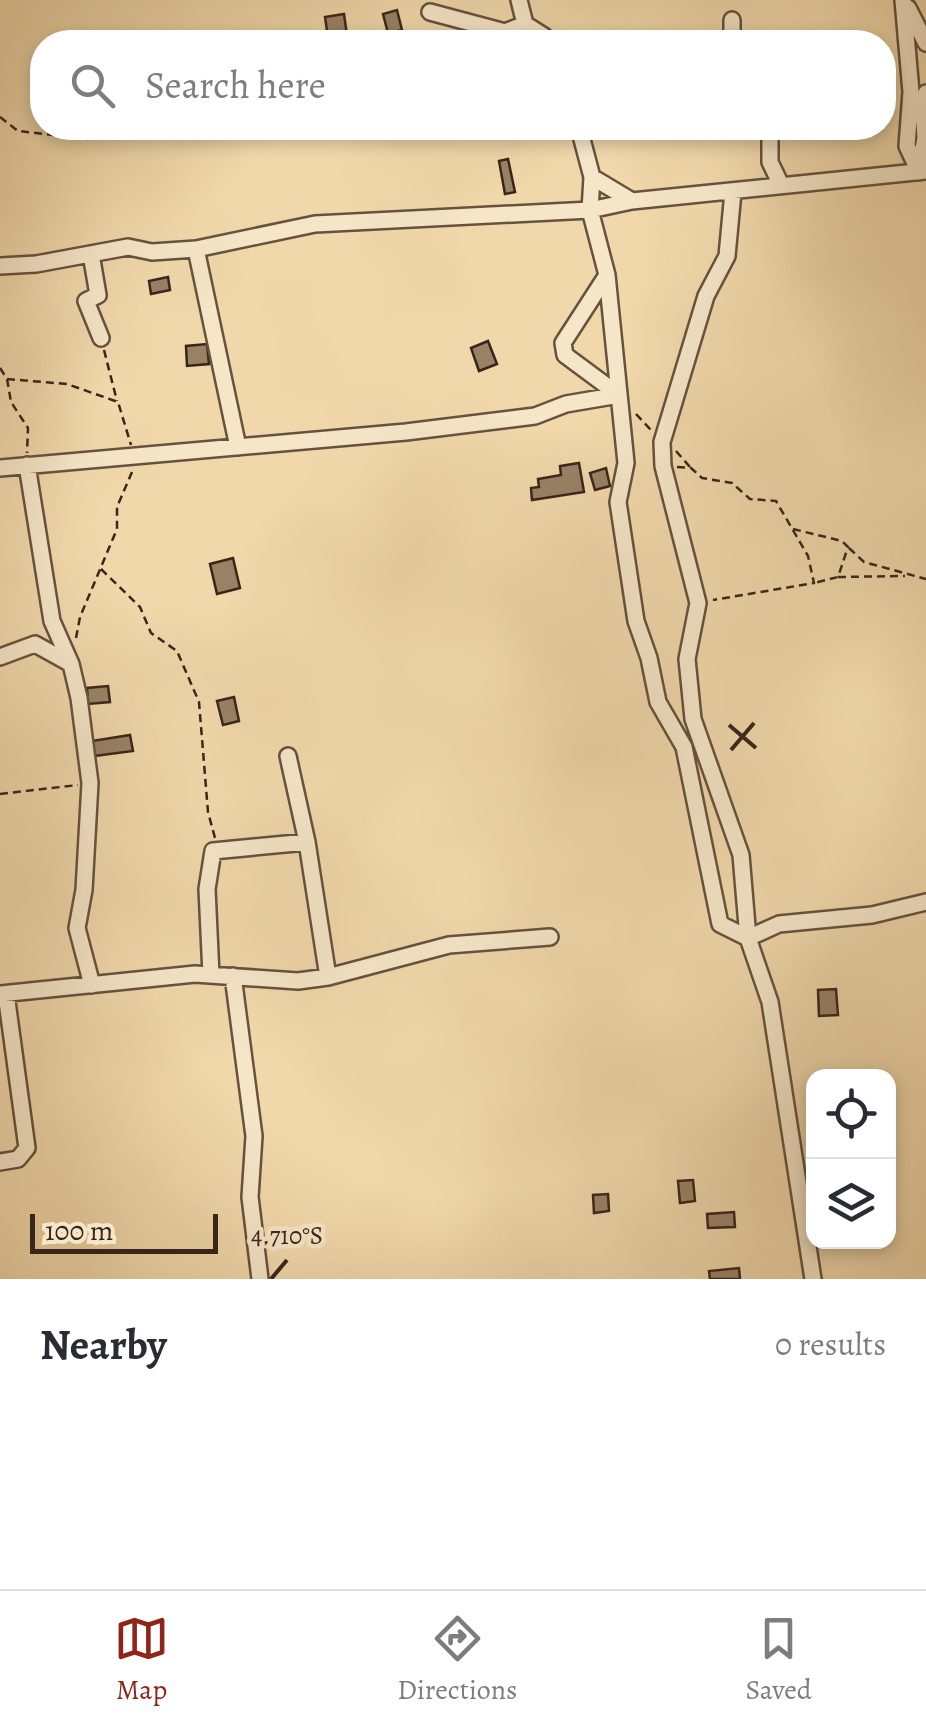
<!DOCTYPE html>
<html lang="en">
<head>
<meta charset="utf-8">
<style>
  :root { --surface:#fff; --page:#f7f7f7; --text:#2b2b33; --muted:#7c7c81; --line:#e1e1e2; --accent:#8f2418 }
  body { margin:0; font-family:Alegreya,serif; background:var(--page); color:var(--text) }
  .controls { position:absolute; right:30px; bottom:30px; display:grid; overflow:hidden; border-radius:20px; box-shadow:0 5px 15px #0003 }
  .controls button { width:90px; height:90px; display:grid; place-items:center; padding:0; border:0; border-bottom:2px solid var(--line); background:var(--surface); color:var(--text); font:50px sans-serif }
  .scale { position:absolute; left:30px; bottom:25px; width:188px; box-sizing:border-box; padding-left:10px; border:5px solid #38251b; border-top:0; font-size:28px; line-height:35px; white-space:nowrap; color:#38251b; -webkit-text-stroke:8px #f5e6c8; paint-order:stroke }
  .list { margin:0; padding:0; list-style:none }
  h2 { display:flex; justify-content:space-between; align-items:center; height:130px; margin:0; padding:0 40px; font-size:42px }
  h2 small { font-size:32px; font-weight:400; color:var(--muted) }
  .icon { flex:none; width:55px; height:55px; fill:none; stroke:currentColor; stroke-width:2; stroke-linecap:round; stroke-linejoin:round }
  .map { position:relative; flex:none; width:926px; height:1279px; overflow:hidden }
  .search { position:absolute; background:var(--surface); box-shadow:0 5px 15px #0003; left:30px; right:30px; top:30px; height:110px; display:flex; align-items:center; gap:25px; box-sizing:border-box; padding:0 35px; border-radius:40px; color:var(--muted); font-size:38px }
  .sheet { height:310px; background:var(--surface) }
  nav { display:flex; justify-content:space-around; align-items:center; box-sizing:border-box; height:140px; border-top:2px solid var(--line); background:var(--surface); font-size:28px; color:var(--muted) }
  nav a { display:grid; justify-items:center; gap:5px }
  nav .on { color:var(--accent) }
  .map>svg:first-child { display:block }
  .building { fill:#988266; stroke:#38251b; stroke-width:2.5 }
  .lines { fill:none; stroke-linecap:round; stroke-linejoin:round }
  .minor-casing { stroke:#66523f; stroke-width:20 }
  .path { stroke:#38251b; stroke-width:2.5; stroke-dasharray:8 5; stroke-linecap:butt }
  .minor { stroke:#f5e6c8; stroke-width:15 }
  .ticks { fill:none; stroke:#38251b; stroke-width:4 }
  .ticks-label { font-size:25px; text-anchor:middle; fill:#38251b; stroke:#f5e6c8; stroke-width:9; stroke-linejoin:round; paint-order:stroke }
</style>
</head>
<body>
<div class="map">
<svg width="926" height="1279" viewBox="0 0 926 1279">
  <rect width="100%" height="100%" fill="#f0d8ab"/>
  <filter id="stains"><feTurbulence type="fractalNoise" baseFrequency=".002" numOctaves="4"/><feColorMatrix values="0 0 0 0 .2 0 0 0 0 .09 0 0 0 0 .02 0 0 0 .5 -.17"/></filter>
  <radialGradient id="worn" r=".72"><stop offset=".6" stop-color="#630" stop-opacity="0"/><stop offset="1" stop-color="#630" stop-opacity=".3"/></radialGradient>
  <path class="building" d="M397 10 402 30 388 33 383 14Z
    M344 14 347 35 328 38 325 17Z
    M508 159 515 192 505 194 499 161Z
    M168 277 170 290 151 294 149 281Z
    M488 341 497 364 479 371 471 348Z
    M207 344 209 364 187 366 186 346Z
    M579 463 584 492 532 500 531 488 539 487 538 479 561 475 560 466Z
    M606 468 610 486 595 490 590 473Z
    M233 558 240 588 217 594 210 564Z
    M108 686 110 702 88 704 87 688Z
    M234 697 239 721 223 725 217 701Z
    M130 735 133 751 94 756 92 741Z
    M836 989 838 1015 819 1016 818 990Z
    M693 1180 695 1201 680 1203 678 1181Z
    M608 1194 609 1211 594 1213 593 1195Z
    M734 1212 735 1227 708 1228 707 1214Z
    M739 1268 740 1279H710L709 1271Z"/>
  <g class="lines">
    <g class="minor-casing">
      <path id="minor" d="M519 0 525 24 544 36 548 42
        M903 0 911 92 907 146 919 172 925 138 923 108 926 93
        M908 8 926 43
        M430 12 505 32 525 24
        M732 42V20
        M579 128 592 177 590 210 607 275 626 463 618 502 636 621 649 658 658 702 684 747 720 924 748 938 770 1002 813 1279
        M770 128V162L781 185
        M733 192 727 256 706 296 662 442 663 466 698 603 687 659 693 719 741 855 748 938 779 924 872 915 926 902
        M632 201 926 171
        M196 249 238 447
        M91 254 98 295 86 301 101 338
        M0 266 36 264 128 247 152 252 196 249 315 224 590 210 632 201 592 177
        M607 275 563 343 565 355 619 395
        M27 465 52 621 71 664 79 698 90 783 84 890 77 928 92 985
        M0 468 406 432 535 416 566 404 619 395
        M0 657 35 644 71 664
        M288 756 307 842 328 977
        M211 975 207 889 213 851 307 842
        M233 976 254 1136 250 1197 260 1279
        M0 994 195 974 298 981 328 977 449 945 550 937
        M0 1162 18 1159 27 1148 6 994"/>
    </g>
    <path class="path" d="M0 117 18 131 88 139 117 129
      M104 350 117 401
      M0 368 7 379 11 402 28 428 27 453
      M7 379 67 384 118 402 131 445
      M636 414 651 430
      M676 451 690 467
      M677 467 691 468 702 478 732 483 750 499 776 501 808 556 814 583 713 600
      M793 529 842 541 848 547 838 577 814 583
      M849 548 864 562 926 579
      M101 569 140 607 151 633 177 651 199 702 208 812 215 838
      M838 577 905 576
      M76 638 80 617 117 529V507L132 472
      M0 794 78 785"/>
    <use href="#minor" class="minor"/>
  </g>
  <path class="ticks" d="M729 725 756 748M731 750 754 723M271 1279 287 1260"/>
  <g class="ticks-label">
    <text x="287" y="1244">4.710°S</text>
  </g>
  <rect width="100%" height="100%" filter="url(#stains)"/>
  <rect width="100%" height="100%" fill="url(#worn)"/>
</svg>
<div class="controls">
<button><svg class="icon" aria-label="locate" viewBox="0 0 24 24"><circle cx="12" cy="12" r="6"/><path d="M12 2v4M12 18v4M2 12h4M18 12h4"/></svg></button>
<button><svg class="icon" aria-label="layers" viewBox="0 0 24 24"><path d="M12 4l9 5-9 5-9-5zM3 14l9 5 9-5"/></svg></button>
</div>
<div class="scale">100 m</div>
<div class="search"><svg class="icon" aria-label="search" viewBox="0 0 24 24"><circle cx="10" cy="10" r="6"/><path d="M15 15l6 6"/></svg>Search here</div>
</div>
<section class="sheet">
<h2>Nearby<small>0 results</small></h2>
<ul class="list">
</ul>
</section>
<nav>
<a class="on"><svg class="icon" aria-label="map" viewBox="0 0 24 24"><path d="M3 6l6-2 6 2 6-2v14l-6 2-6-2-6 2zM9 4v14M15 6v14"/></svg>Map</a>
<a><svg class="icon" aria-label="directions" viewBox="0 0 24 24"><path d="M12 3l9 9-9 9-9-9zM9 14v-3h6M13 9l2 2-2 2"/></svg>Directions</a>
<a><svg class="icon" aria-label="saved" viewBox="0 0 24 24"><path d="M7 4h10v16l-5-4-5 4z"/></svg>Saved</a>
</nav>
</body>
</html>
